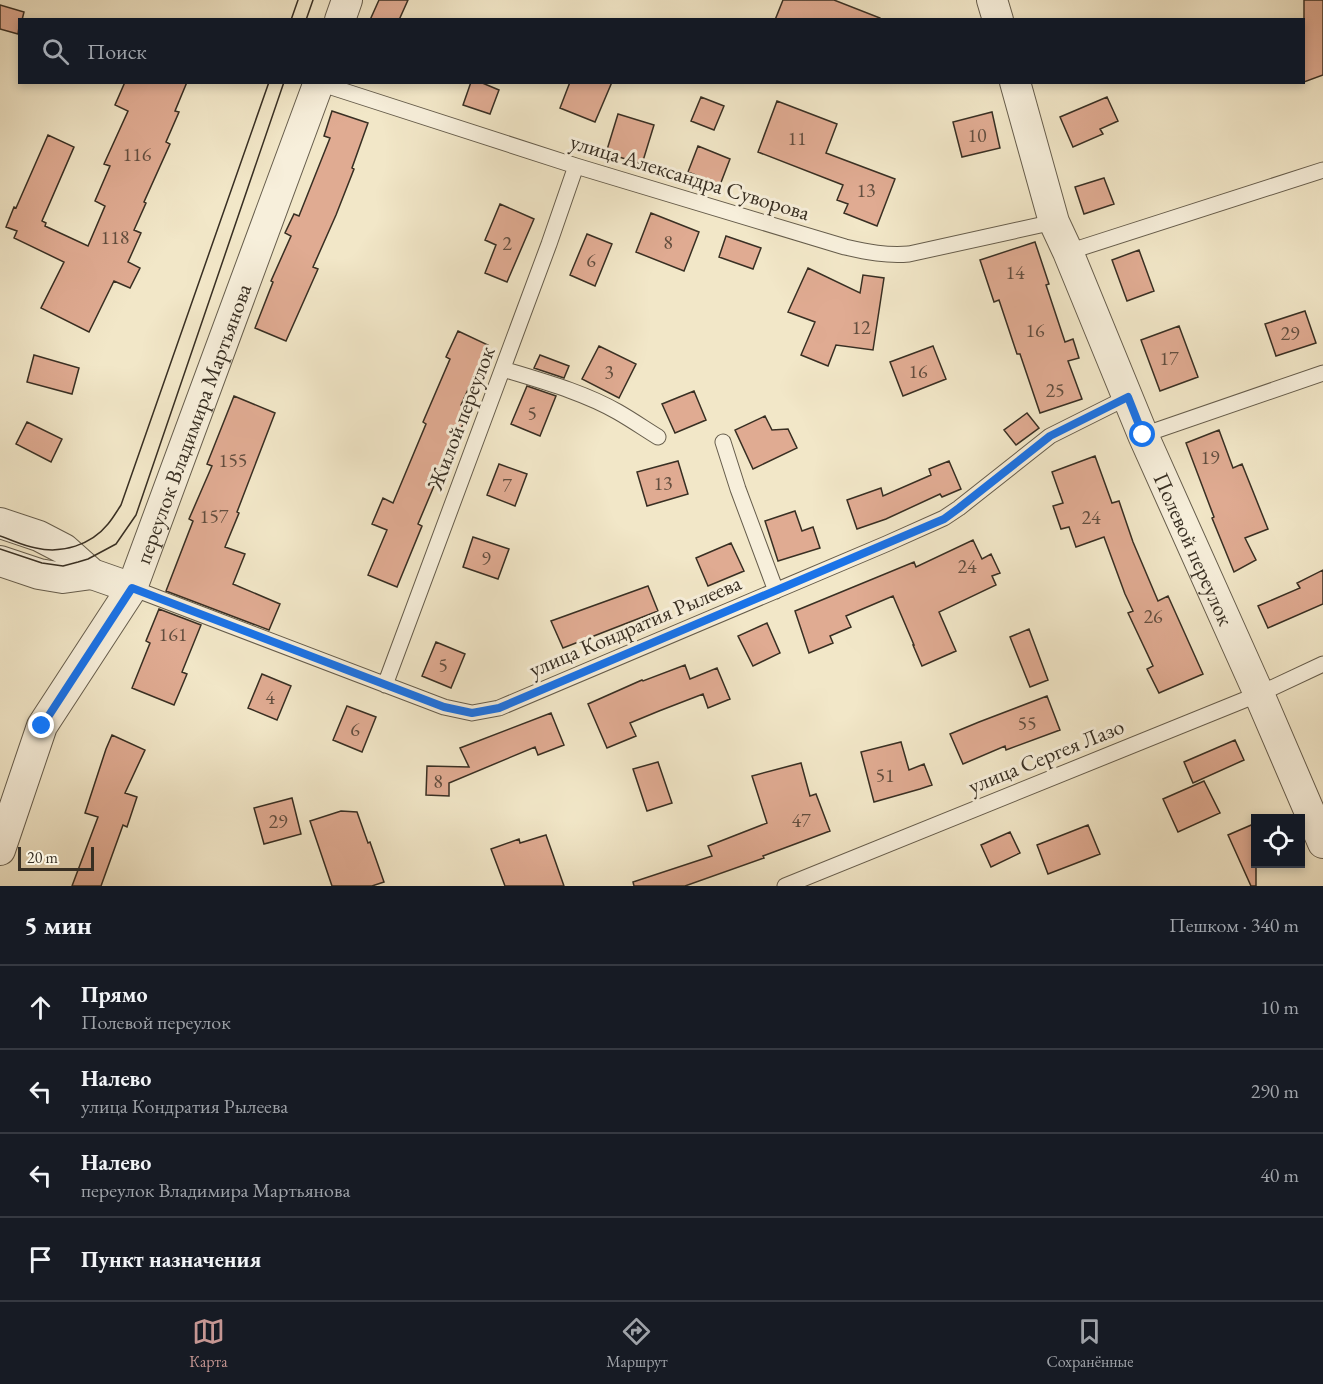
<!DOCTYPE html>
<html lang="ru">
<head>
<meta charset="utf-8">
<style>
  :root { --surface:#171b24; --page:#20242c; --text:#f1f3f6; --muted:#9ea1a6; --line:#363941; --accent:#c59692 }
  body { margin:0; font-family:"EB Garamond",serif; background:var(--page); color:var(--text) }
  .controls { position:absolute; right:18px; bottom:18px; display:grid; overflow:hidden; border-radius:0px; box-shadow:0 3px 9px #0003 }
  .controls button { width:54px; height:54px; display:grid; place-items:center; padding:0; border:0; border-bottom:2px solid var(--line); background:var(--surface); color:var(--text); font:30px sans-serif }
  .scale { position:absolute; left:18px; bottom:15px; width:76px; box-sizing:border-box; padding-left:6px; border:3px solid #382f23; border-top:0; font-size:16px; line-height:21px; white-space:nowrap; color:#382f23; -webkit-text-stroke:4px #f7efdb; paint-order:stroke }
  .stop { position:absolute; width:18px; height:18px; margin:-14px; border:4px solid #1a73e8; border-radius:50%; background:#fff }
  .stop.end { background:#1a73e8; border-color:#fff; box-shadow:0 2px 6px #0008 }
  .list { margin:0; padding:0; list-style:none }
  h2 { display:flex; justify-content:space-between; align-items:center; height:78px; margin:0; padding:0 24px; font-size:26px }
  h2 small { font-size:20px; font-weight:400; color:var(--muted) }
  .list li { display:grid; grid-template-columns:39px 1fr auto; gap:18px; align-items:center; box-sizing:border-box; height:84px; padding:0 24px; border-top:2px solid var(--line) }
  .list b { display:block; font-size:22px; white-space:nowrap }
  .list p { margin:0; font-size:20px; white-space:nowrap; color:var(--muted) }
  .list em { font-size:20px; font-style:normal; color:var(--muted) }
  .icon { flex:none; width:33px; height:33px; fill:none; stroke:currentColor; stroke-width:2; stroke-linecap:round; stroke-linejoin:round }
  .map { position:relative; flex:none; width:1323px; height:886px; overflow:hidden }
  .search { position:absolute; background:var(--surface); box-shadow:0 3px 9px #0003; left:18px; right:18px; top:18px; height:66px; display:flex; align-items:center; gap:15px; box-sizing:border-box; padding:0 21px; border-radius:0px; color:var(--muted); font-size:22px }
  .sheet { height:414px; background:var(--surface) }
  nav { display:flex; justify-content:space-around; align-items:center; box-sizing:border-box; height:84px; border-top:2px solid var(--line); background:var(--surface); font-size:16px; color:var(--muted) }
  nav a { display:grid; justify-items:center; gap:3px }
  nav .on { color:var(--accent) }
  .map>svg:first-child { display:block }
  .building { fill:#e0ab92; stroke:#382f23; stroke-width:1.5 }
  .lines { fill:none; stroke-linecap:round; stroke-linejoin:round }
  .service-casing { stroke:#665d4c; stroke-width:17 }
  .minor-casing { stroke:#665d4c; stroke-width:32 }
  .service { stroke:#f7efdb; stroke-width:15 }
  .minor { stroke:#f7efdb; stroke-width:30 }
  .tram { stroke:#382f23; stroke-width:1.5 }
  .route { stroke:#1a73e8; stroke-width:8 }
  .labels { text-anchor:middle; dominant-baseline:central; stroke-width:6; stroke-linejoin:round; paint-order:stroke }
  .number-label { font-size:20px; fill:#624e3f }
  .street-label { font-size:22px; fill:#382f23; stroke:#f7efdb }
</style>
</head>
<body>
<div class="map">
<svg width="1323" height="886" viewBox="0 0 1323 886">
  <rect width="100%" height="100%" fill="#f2e7c8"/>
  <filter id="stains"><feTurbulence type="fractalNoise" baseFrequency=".00333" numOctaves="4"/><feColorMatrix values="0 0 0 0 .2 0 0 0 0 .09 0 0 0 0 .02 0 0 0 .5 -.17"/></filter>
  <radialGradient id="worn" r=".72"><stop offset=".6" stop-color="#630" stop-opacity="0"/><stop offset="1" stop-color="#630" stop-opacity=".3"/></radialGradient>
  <path class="building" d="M379 0H408L399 20H370Z
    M783 0H834L880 18V20H775Z
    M1304 0H1323V75L1304 82Z
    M0 5 24 12 22 20H20L18 34 0 29Z
    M125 82H187L175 111 179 112 166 142 170 144 144 202 146 203 134 230 141 233 128 262 140 268 130 288 114 281 89 332 41 308 64 262 14 238 17 231 6 227 14 207 16 208 48 135 74 147 42 221 46 223 45 226 88 246 105 206 95 201 110 166 104 164 128 111 115 105Z
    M471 82H480L499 90 490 114 463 105Z
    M570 82H612L595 122 560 108Z
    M701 97 724 106 714 130 691 121Z
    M1107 97 1118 121 1100 129 1103 134 1073 147 1060 117Z
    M777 101 837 124 826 153 895 179 877 226 844 213 848 204 837 200 843 185 758 152Z
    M332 111 368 123 352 168 354 169 336 215 313 267 318 269 286 341 255 328 273 282 271 281 291 236 285 233 294 214 299 216 330 138 324 136Z
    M992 112 1000 148 962 157 953 122Z
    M618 114 654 125 642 164 606 153Z
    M698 146 730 159 720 185 688 172Z
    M1104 178 1114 204 1084 214 1075 187Z
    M500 204 534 219 507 282 485 273 496 245 485 240Z
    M651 213 699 232 684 271 636 252Z
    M587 234 612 244 595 286 570 275Z
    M726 236 761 248 753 269 719 257Z
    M1035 242 1049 284 1046 285 1065 342 1073 339 1079 358 1068 361 1082 399 1040 413 1020 354H1017L999 300 994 302 980 260Z
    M1139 250 1154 291 1127 301 1112 260Z
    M808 268 860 293 863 275 884 278 873 350 836 345 828 366 801 355 815 322 788 312Z
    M1305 311 1316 343 1276 356 1265 324Z
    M1179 326 1198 377 1160 391 1141 340Z
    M458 331 488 345 461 405 470 409 457 437 455 436 418 524 422 526 397 587 368 575 387 530 372 524 383 498 393 503 426 424 423 422 450 359 446 357Z
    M599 346 636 364 619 398 582 379Z
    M933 346 946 379 903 396 890 362Z
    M34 355 79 368 72 394 27 382Z
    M540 355 569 366 564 378 534 368Z
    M527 386 556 396 540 436 511 424Z
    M694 391 706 420 675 433 662 404Z
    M234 396 275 413 237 512 239 513 225 547 245 554 233 584 280 604 269 630 166 591 193 521 189 519 212 466 207 464Z
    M1027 413 1039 428 1016 445 1004 430Z
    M765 416 772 430 788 429 797 448 753 469 735 430Z
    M27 422 62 439 51 462 16 444Z
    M1219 430 1233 468 1242 464 1268 529 1245 538 1256 560 1234 572 1212 518 1214 517 1186 443Z
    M1095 456 1112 503 1119 501 1133 542 1158 601 1168 596 1203 674 1159 693 1147 669 1153 666 1128 613 1133 611 1125 594 1104 537 1076 547 1069 527 1061 529 1053 506 1063 503 1052 472Z
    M678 461 688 494 647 506 637 472Z
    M949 461 961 489 942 497 940 494 886 519 857 529 847 500 881 488 883 496 931 475 929 469Z
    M499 464 527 474 515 506 487 495Z
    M795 511 802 531 813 527 820 548 778 561 765 521Z
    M473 537 509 549 498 579 463 567Z
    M973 540 982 559 991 554 1000 573 992 576 996 585 939 612 956 651 922 666 913 645H914L893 596 846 616 851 627 830 636 833 643 809 653 795 611 914 562 916 567Z
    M731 543 744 571 708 586 696 558Z
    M1323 570V604L1268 628 1258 606 1300 588 1297 583Z
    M648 586 658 611 563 648 551 621Z
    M159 609 201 625 182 672 187 674 174 705 132 688 150 643 146 641Z
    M767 623 780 653 753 666 738 636Z
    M1029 629 1048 680 1030 687 1010 637Z
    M436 642 465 654 451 688 422 676Z
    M685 665 690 679 717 668 730 699 708 708 703 694 659 711 630 723 636 736 607 748 588 704 642 680 643 681Z
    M262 674 291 686 277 720 248 708Z
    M1047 696 1060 730 1006 750 1005 746 963 764 950 734 979 722Z
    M347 706 376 717 362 752 333 740Z
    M551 713 564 745 538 755 535 747 449 783V796L426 795 427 766 469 767 460 748Z
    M112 735 145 750 125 793 137 797 127 827 123 825 101 886H72L98 817 85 813 106 749Z
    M1235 740 1244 760 1193 783 1184 762Z
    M901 742 909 770 924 764 932 785 920 789 874 802 861 752Z
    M658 762 672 803 647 811 633 769Z
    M801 763 810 796 816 794 830 831 763 856 764 858 685 886H634L633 882 712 856 708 846 767 823 752 776Z
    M1204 781 1220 813 1178 832 1163 799Z
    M292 798 301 834 264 844 254 808Z
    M341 811 357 812 368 843 370 842 384 882 372 886H332L310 821Z
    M1256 823V886H1251L1228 835Z
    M1088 825 1100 854 1048 874 1037 845Z
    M1010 832 1020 853 991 867 981 845Z
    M546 835 564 886H505L491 849 519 839 520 843Z"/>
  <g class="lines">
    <g class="service-casing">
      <path id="service" d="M319 83 576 166 845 247C867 252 887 256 909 254L1054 222
        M1068 252 1323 170
        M503 369C542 381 583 392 618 412 632 420 645 429 658 437
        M1143 435 1323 373
        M723 442 738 489 776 591
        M132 588 444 707 472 713 499 708 886 544 944 518 959 508 1050 436 1128 397
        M385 685 549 244 576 166
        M785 886 1259 694 1323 664"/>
    </g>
    <g class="minor-casing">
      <g id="minor">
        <path d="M992 0 998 20"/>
        <path d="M340 20 347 0"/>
        <path id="s1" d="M1015 82 1054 222 1068 252 1143 435 1259 694 1323 843"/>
        <path d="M0 523 39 536 64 549 92 574 132 588"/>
        <path d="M0 561 39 574 63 578 92 574"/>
        <path id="s2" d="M0 850 42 726 132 588 319 82"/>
      </g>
    </g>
    <use href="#service" class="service"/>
    <use href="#minor" class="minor"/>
    <path class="tram" d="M291 20 298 0
      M306 20 313 0
      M0 536C12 540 24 546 36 548 62 554 91 545 108 524 113 518 117 511 121 505L269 82
      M0 549 42 563 63 566 78 562 88 559 116 544 136 515 284 82"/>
  </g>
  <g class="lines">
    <path class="route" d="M42 726 132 588 444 707 472 713 499 708 944 519 959 508 1050 436 1128 397 1143 435"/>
  </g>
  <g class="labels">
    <g class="number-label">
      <text x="977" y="135">10</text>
      <text x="797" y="138">11</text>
      <text x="137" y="154">116</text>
      <text x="866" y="190">13</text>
      <text x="115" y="237">118</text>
      <text x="668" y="242">8</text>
      <text x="507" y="243">2</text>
      <text x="591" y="260">6</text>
      <text x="1015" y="272">14</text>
      <text x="861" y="327">12</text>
      <text x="1035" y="330">16</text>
      <text x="1290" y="333">29</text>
      <text x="1169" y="358">17</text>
      <text x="918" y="371">16</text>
      <text x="609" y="372">3</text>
      <text x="1055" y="390">25</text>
      <text x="532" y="413">5</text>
      <text x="1210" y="457">19</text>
      <text x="233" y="460">155</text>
      <text x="663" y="483">13</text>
      <text x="507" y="485">7</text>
      <text x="214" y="516">157</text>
      <text x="1091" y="517">24</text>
      <text x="486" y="558">9</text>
      <text x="967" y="566">24</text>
      <text x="1153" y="616">26</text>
      <text x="173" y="634">161</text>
      <text x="443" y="665">5</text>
      <text x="270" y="697">4</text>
      <text x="1027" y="723">55</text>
      <text x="355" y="729">6</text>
      <text x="885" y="775">51</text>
      <text x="438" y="781">8</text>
      <text x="801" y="820">47</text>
      <text x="278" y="821">29</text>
    </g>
    <g class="street-label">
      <text transform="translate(690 177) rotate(17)">улица Александра Суворова</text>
      <text transform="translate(461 418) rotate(-69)">Жилой переулок</text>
      <text stroke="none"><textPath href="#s2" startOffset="471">переулок Владимира Мартьянова</textPath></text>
      <text stroke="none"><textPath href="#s1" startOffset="501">Полевой переулок</textPath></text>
      <text transform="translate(635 626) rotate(-23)">улица Кондратия Рылеева</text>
      <text transform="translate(1046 756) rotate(-22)">улица Сергея Лазо</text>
    </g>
  </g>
  <rect width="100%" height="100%" filter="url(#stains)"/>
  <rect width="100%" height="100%" fill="url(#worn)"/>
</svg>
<div class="controls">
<button><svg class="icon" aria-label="locate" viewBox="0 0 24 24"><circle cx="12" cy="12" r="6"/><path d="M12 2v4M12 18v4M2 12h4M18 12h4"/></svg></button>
</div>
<div class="scale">20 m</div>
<div class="stop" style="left:1143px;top:435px"></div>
<div class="stop end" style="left:42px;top:726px"></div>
<div class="search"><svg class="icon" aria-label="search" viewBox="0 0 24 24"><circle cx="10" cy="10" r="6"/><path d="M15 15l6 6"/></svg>Поиск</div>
</div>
<section class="sheet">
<h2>5 мин<small>Пешком · 340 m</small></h2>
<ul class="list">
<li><svg class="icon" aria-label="ahead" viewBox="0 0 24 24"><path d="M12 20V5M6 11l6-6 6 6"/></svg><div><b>Прямо</b><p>Полевой переулок</p></div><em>10 m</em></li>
<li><svg class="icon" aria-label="left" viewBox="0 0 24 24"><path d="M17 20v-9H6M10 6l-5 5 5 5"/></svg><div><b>Налево</b><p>улица Кондратия Рылеева</p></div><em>290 m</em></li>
<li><svg class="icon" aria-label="left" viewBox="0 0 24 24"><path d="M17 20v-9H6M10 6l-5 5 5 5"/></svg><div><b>Налево</b><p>переулок Владимира Мартьянова</p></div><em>40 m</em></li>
<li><svg class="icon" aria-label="arrive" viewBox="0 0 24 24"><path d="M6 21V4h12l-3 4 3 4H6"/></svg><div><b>Пункт назначения</b></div></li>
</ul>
</section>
<nav>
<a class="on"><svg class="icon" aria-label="map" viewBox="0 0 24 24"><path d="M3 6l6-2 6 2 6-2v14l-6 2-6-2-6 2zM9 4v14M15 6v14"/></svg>Карта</a>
<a><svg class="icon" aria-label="directions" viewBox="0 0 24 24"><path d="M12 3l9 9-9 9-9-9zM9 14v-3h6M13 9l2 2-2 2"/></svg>Маршрут</a>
<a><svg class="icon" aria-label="saved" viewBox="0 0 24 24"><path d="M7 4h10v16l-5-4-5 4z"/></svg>Сохранённые</a>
</nav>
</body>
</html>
